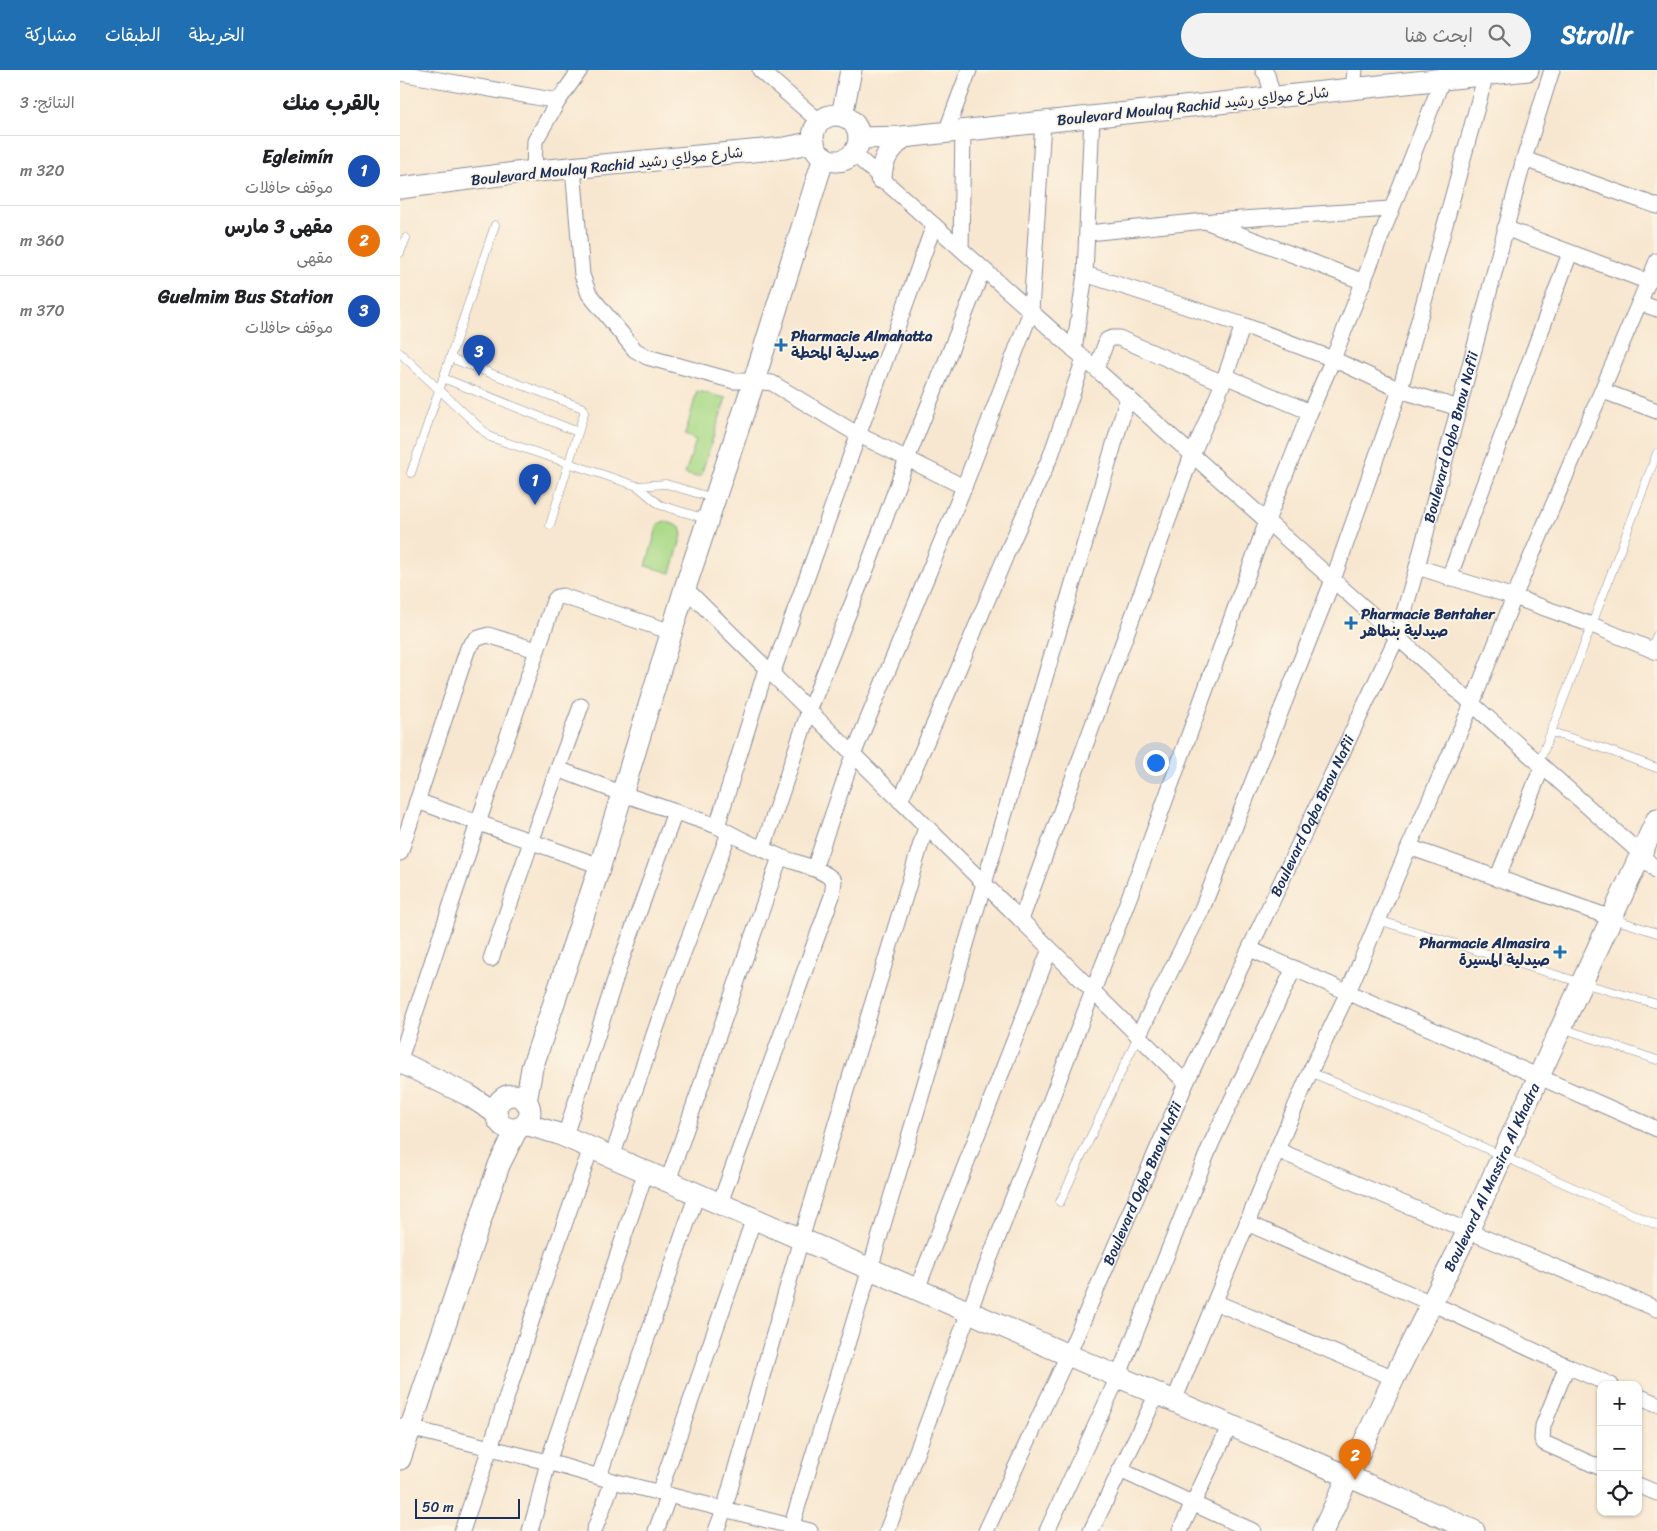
<!DOCTYPE html>
<html lang="ar">
<head>
<meta charset="utf-8">
<style>
  :root { --surface:#fff; --page:#f2f2f2; --text:#202124; --muted:#757577; --line:#e0e0e0; --accent:#1f6fb2 }
  body { margin:0; font-family:Sriracha,"Playpen Sans Arabic",sans-serif; background:var(--page); color:var(--text); direction:rtl }
  .controls { position:absolute; right:15px; bottom:15px; display:grid; overflow:hidden; border-radius:10px; box-shadow:0 1px 4px #0004 }
  .controls button { width:45px; height:45px; display:grid; place-items:center; padding:0; border:0; border-bottom:1px solid var(--line); background:var(--surface); color:var(--text); font:25px sans-serif }
  .scale { position:absolute; left:15px; bottom:12px; width:105px; box-sizing:border-box; padding-left:5px; border:2px solid #1b2f5e; border-top:0; font-size:14px; line-height:18px; white-space:nowrap; color:#1b2f5e; -webkit-text-stroke:4px #fcf5e5; paint-order:stroke }
  .you { position:absolute; left:755px; top:692px; width:18px; height:18px; margin:-12px; border:4px solid #fff; border-radius:50%; background:#1a73e8; box-shadow:0 0 0 8px #1a73e833 }
  .badge { display:grid; place-items:center; width:32px; height:32px; border-radius:50%; background:var(--accent); color:#fff; font-size:16px; font-weight:700 }
  .pin { position:absolute; translate:-50% -41px; filter:drop-shadow(0 1px 2px #0008) }
  .pin::after { content:''; position:absolute; top:26px; width:18px; height:15px; background:inherit; clip-path:polygon(0 0,100% 0,50% 100%) }
  .list { margin:0; padding:0; list-style:none }
  h2 { display:flex; justify-content:space-between; align-items:center; height:65px; margin:0; padding:0 20px; font-size:21px }
  h2 small { font-size:16px; font-weight:400; color:var(--muted) }
  .list li { display:grid; grid-template-columns:32px 1fr auto; gap:15px; align-items:center; box-sizing:border-box; height:70px; padding:0 20px; border-top:1px solid var(--line) }
  .list b { display:block; font-size:19px; white-space:nowrap }
  .list p { margin:0; font-size:16px; white-space:nowrap; color:var(--muted) }
  .list em { font-size:16px; font-style:normal; color:var(--muted) }
  .icon { flex:none; width:28px; height:28px; fill:none; stroke:currentColor; stroke-width:2; stroke-linecap:round; stroke-linejoin:round }
  .map { position:relative; flex:none; width:1257px; height:1461px; overflow:hidden; direction:ltr }
  header { display:flex; align-items:center; gap:30px; box-sizing:border-box; height:70px; padding:0 25px; background:var(--accent); color:#fff }
  header strong { font-size:24px }
  nav { display:flex; gap:28px; margin-inline-start:auto; font-size:18px }
  .search { width:350px; height:45px; background:var(--page); display:flex; align-items:center; gap:12px; box-sizing:border-box; padding:0 18px; border-radius:28px; color:var(--muted); font-size:19px }
  main { display:flex }
  aside { flex:1; background:var(--surface) }
  .map>svg:first-child { display:block }
  .green { fill:#aada88; stroke:#628473 }
  .lines { fill:none; stroke-linecap:round; stroke-linejoin:round }
  .lane-casing { stroke:#8a8b97; stroke-width:9 }
  .street-casing { stroke:#8a8b97; stroke-width:17 }
  .secondary-casing { stroke:#8a8b97; stroke-width:23 }
  .lane { stroke:#fff; stroke-width:8 }
  .street { stroke:#fff; stroke-width:15 }
  .secondary { stroke:#fff; stroke-width:21 }
  .poi-dot { fill:#1f6fb2; stroke:#fcf5e5; stroke-width:2 }
  .labels { text-anchor:middle; dominant-baseline:central; stroke-width:4; stroke-linejoin:round; paint-order:stroke }
  .street-label { font-size:15px; fill:#1b2f5e; stroke:#fcf5e5 }
  .poi-label { font-size:15px; font-weight:bold; fill:#1b2f5e; stroke:#fcf5e5; text-anchor:start }
</style>
</head>
<body>
<header>
<strong>Strollr</strong>
<div class="search"><svg class="icon" aria-label="search" viewBox="0 0 24 24"><circle cx="10" cy="10" r="6"/><path d="M15 15l6 6"/></svg>ابحث هنا</div>
<nav><a>الخريطة</a><a>الطبقات</a><a>مشاركة</a></nav>
</header>
<main>
<div class="map">
<svg width="1257" height="1461" viewBox="0 0 1257 1461">
  <rect width="100%" height="100%" fill="#fcf5e5"/>
  <filter id="ink" filterUnits="userSpaceOnUse"><feTurbulence type="fractalNoise" baseFrequency=".02" numOctaves="2"/><feDisplacementMap in="SourceGraphic" scale="10" xChannelSelector="R" yChannelSelector="G"/><feConvolveMatrix kernelMatrix="1 2 1 2 8 2 1 2 1" color-interpolation-filters="sRGB"/></filter>
  <filter id="wash" filterUnits="userSpaceOnUse"><feTurbulence type="fractalNoise" baseFrequency=".0096" numOctaves="4" result="noise"/><feDisplacementMap in="SourceGraphic" scale="20" xChannelSelector="R" yChannelSelector="G"/><feGaussianBlur stdDeviation="1.12" result="paint"/><feColorMatrix in="noise" values="0 0 0 0 0 0 0 0 0 0 0 0 0 0 0 0 0 1.4 0 .05"/><feComposite in="paint" operator="in"/></filter>
  <g filter="url(#wash)">
    <rect width="100%" height="100%" fill="#f8e7d0"/>
    <path class="green" d="M297 321 326 328 301 405 297 407 285 404 296 370 285 365Z
      M265 451 280 457 282 465 271 503 246 496 258 454Z"/>
  </g>
  <g filter="url(#ink)">
    <g class="lines">
      <g class="lane-casing">
        <path id="lane" d="M0 183 6 168
          M0 283 90 367 237 416 260 435 306 449
          M50 288 183 338 184 343 150 455
          M43 308 178 362
          M11 403 95 155
          M237 416 266 414 313 428
          M1250 580 1257 565
          M1151 662 1257 383
          M1139 693 1151 662 1202 678 1257 698
          M1214 849 1257 863
          M978 850 1182 913 1257 934
          M1162 958 1257 990
          M910 1002 1011 1045 1257 1155
          M660 1132 738 966"/>
      </g>
      <g class="street-casing">
        <g id="street">
          <path d="M360 0 420 52"/>
          <path d="M863 0 867 5 873 27"/>
          <path d="M0 3 158 31"/>
          <path d="M953 19 955 0"/>
          <path d="M546 62 569 0"/>
          <path d="M453 83 1241 784 1257 801"/>
          <path d="M1124 89 1257 136"/>
          <path d="M173 97 182 205 189 224 235 280 247 287 334 311H354L372 313 457 364 564 417"/>
          <path d="M134 101 135 71 158 31 180 0"/>
          <path d="M812 151 990 139"/>
          <path d="M1105 158 1249 212"/>
          <path d="M688 163 805 151 964 212"/>
          <path d="M561 179 563 60"/>
          <path d="M685 204 843 255 933 289 1000 320 1059 338"/>
          <path d="M1240 233 1257 239"/>
          <path d="M674 280 685 204 692 46"/>
          <path d="M696 299 707 270 712 268H719L823 313"/>
          <path d="M825 306 910 342"/>
          <path d="M1203 321 1257 341"/>
          <path d="M1017 497 1114 527 1192 555 1257 582"/>
          <path d="M1049 508 1170 183"/>
          <path d="M285 518 786 1013"/>
          <path d="M372 604 534 155"/>
          <path d="M158 699 223 724 317 756C337 768 359 778 381 787 396 793 424 799 434 811L432 826 320 1133"/>
          <path d="M17 731 200 796"/>
          <path d="M500 731 558 600 606 485 651 385 684 289"/>
          <path d="M317 756 366 599"/>
          <path d="M1009 777 1212 848"/>
          <path d="M363 778 409 641 471 487 507 389 583 199"/>
          <path d="M0 783 68 578 76 569 88 565 136 580"/>
          <path d="M414 799 453 685 564 417 631 241 643 52"/>
          <path d="M1097 809 1142 697"/>
          <path d="M621 850 792 385 823 313 843 255"/>
          <path d="M850 879 1257 1059"/>
          <path d="M91 889 131 772 181 636"/>
          <path d="M738 966 802 839 933 510 1000 320 1086 4"/>
          <path d="M0 989 78 753 154 531 157 527 162 526 272 562"/>
          <path d="M165 1066 220 894 275 742"/>
          <path d="M877 1080 1068 1161 1257 1239"/>
          <path d="M212 1087 272 912 329 763"/>
          <path d="M268 1111 380 787"/>
          <path d="M847 1153 1031 1233 1167 1296 1211 1315"/>
          <path d="M517 1219 650 879"/>
          <path d="M815 1232 994 1308"/>
          <path d="M1167 1296 1143 1356 1142 1369 1144 1373 1201 1398"/>
          <path d="M1238 1326 1257 1334"/>
          <path d="M774 1331 877 1080 910 1002 948 922 1009 777 1072 634 1114 527 1257 191"/>
          <path d="M1 1356 148 1392 213 1411 410 1461"/>
          <path d="M720 1400 853 1461"/>
          <path d="M199 1406 297 1124"/>
          <path d="M1238 1415 1257 1423"/>
          <path d="M259 1423 354 1148"/>
          <path d="M62 1461 90 1378 142 1218 191 1078"/>
          <path d="M130 1461 137 1437 148 1392 246 1101"/>
          <path d="M194 1461 213 1411"/>
          <path d="M256 1461 269 1425"/>
          <path d="M316 1461 324 1440 401 1169 526 757"/>
          <path d="M390 1461 470 1199 728 327"/>
          <path d="M487 1461 569 1242 742 794 867 451 910 342 933 289 1045 3"/>
          <path id="s1" d="M586 1461 668 1285 786 1013 997 567 1017 497 1124 89 1152 0"/>
          <path d="M647 1461 718 1307 811 1074 894 898"/>
          <path d="M691 1461 757 1324"/>
          <path d="M780 1461 830 1355"/>
        </g>
      </g>
      <g class="secondary-casing">
        <g id="secondary">
          <circle cx="436" cy="68" r="23"/>
          <path d="M442 46 451 0"/>
          <path d="M459 68 503 67 1128 0"/>
          <path d="M481 108C482 88 489 81 503 67"/>
          <path d="M0 118 116 103 385 78 414 72"/>
          <path d="M0 992 68 1025 96 1043"/>
          <circle cx="113" cy="1042" r="17"/>
          <path d="M126 1032 132 998 200 796 285 518 354 311 424 87"/>
          <path d="M125 1054 159 1064 1074 1461"/>
          <path d="M0 1389 99 1095 117 1059"/>
          <path id="s2" d="M923 1461 994 1308 1068 1161 1257 749"/>
        </g>
      </g>
      <use href="#lane" class="lane"/>
      <use href="#street" class="street"/>
      <use href="#secondary" class="secondary"/>
    </g>
  </g>
  <g class="poi-dot">
    <path d="M378.5 267.5h5v5h5v5h-5v5h-5v-5h-5v-5h5z"/>
    <path d="M948.5 545.5h5v5h5v5h-5v5h-5v-5h-5v-5h5z"/>
    <path d="M1157.5 874.5h5v5h5v5h-5v5h-5v-5h-5v-5h5z"/>
  </g>
  <g class="labels">
    <g class="street-label">
      <text transform="translate(793 36) rotate(-6)">Boulevard Moulay Rachid شارع مولاي رشيد</text>
      <text transform="translate(207 96) rotate(-6)">Boulevard Moulay Rachid شارع مولاي رشيد</text>
      <text stroke="none"><textPath href="#s1" startOffset="1191">Boulevard Oqba Bnou Nafii</textPath></text>
      <text stroke="none"><textPath href="#s1" startOffset="786">Boulevard Oqba Bnou Nafii</textPath></text>
      <text stroke="none"><textPath href="#s2" startOffset="392">Boulevard Al Massira Al Khadra</textPath></text>
      <text stroke="none"><textPath href="#s1" startOffset="381">Boulevard Oqba Bnou Nafii</textPath></text>
    </g>
    <g class="poi-label">
      <text x="391" y="266">Pharmacie Almahatta<tspan x="391" dy="17">صيدلية المحطة</tspan></text>
      <text x="961" y="544">Pharmacie Bentaher<tspan x="961" dy="17">صيدلية بنطاهر</tspan></text>
      <text x="1150" y="873" text-anchor="end">Pharmacie Almasira<tspan x="1150" dy="17">صيدلية المسيرة</tspan></text>
    </g>
  </g>
</svg>
<div class="controls">
<button>+</button>
<button>−</button>
<button><svg class="icon" aria-label="locate" viewBox="0 0 24 24"><circle cx="12" cy="12" r="6"/><path d="M12 2v4M12 18v4M2 12h4M18 12h4"/></svg></button>
</div>
<div class="scale">50 m</div>
<div class="you"></div>
<div class="pin badge" style="left:135px;top:435px;background:#1a4fb4">1</div>
<div class="pin badge" style="left:955px;top:1410px;background:#e8710a">2</div>
<div class="pin badge" style="left:79px;top:306px;background:#1a4fb4">3</div>
</div>
<aside>
<h2>بالقرب منك<small>النتائج: 3</small></h2>
<ul class="list">
<li><span class="badge" style="background:#1a4fb4">1</span><div><b>Egleimín</b><p>موقف حافلات</p></div><em>320 m</em></li>
<li><span class="badge" style="background:#e8710a">2</span><div><b>مقهى 3 مارس</b><p>مقهى</p></div><em>360 m</em></li>
<li><span class="badge" style="background:#1a4fb4">3</span><div><b>Guelmim Bus Station</b><p>موقف حافلات</p></div><em>370 m</em></li>
</ul>
</aside>
</main>
</body>
</html>
